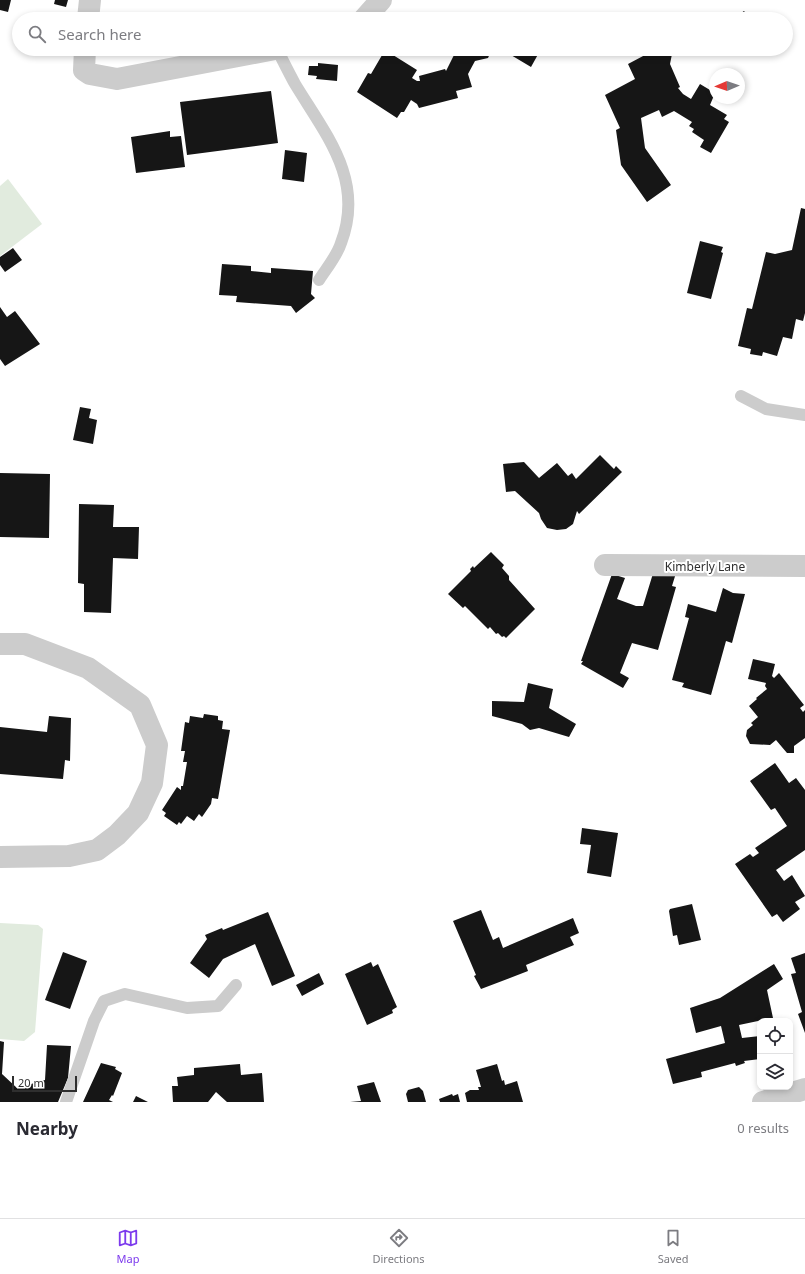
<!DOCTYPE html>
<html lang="en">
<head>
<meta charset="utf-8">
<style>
  :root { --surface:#fff; --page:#f2f2f3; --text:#2b2b33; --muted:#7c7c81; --line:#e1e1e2; --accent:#7c3aed }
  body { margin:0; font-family:"Noto Sans",sans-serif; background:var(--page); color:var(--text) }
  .controls { position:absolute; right:12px; bottom:12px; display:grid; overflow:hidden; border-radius:8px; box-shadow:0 2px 6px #0003 }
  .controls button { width:36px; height:36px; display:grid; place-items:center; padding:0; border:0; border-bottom:1px solid var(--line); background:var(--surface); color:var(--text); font:20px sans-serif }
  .compass { position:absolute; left:709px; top:68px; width:36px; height:36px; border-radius:50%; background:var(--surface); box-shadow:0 2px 6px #0003; rotate:268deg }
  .scale { position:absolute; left:12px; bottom:10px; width:65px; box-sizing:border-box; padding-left:4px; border:2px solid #2f2f2f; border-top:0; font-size:11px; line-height:14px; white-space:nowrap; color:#2f2f2f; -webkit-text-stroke:3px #fff; paint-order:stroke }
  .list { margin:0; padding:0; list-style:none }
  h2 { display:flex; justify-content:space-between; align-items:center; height:52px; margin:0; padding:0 16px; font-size:17px }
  h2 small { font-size:13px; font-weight:400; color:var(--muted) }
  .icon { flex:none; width:22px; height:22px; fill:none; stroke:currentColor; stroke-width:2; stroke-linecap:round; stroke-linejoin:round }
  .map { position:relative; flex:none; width:805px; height:1102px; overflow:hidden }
  .search { position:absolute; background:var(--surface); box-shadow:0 2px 6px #0003; left:12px; right:12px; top:12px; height:44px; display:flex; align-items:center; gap:10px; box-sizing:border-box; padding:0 14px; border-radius:22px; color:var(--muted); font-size:15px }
  .sheet { height:116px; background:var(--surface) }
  nav { display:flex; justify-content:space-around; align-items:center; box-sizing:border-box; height:56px; border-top:1px solid var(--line); background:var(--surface); font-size:11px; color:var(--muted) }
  nav a { display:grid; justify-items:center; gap:2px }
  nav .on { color:var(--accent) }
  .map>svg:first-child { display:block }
  .green { fill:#e1ebde }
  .building { fill:#161616 }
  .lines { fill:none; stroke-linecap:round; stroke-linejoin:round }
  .service { stroke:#ccc; stroke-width:12 }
  .minor { stroke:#ccc; stroke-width:22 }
  .tertiary { stroke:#ccc; stroke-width:22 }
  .labels { text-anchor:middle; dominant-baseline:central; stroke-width:4; stroke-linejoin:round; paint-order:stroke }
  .street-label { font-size:12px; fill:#2f2f2f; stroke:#fff }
</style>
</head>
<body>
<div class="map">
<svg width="805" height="1102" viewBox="0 0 805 1102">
  <rect width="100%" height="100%" fill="#fff"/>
  <path class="green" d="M8 179 42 224 0 256V186Z
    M0 923 38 925 43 929 35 1032 24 1041 0 1039Z"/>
  <path class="building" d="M0 0H11L8 12 0 10Z
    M55 0H68L66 7 54 4Z
    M744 11 750 19H733Z
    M457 49H492L488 58 475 61 468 74 472 87 456 91 458 98 419 108 417 104 411 100 404 112H401L397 118 357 92 368 73 371 74 385 50 417 70 412 78 417 81H420L419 76 445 69 446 71Z
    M501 49H541L531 67Z
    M646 49H673L670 64 680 87 678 88 683 94 691 99 700 84 715 93 710 105 727 115 724 119 729 122 711 153 700 147 704 140 692 132 694 129 689 126 692 122 674 111 662 117 659 110 641 118 645 148 671 185 647 202 621 165 616 130 620 128 605 95 635 79 628 64 645 55Z
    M318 63 338 65 337 81 316 79 317 76 308 75 309 66H318Z
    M271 91 278 143 187 155 180 102Z
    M170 131V137L181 136 185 167 136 173 131 137Z
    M285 150 307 153 304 182 282 179Z
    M801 208 805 209V313L803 321 796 319 792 339 783 337 777 356 763 352 762 356 750 354 751 349 738 346 747 308 752 309 766 252 775 254 792 250Z
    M700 241 723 247 721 252 723 253 711 299 687 293Z
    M13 248 22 260 5 272 0 265V257Z
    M222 264 251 266V271L271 273V268L313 271 311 294 315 298 296 313 291 306 236 302 237 296 219 295Z
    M0 307 7 317 15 311 40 344 5 366 0 359Z
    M80 407 91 409 89 418 97 420 93 444 73 440Z
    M600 455 614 469 616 466 622 472 579 514 577 511 573 524 566 529 557 530 547 528 541 519 539 513 515 491 506 492 503 464 524 462 539 478 557 463 568 476 572 473 576 479Z
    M0 473 50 474 49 538 0 537Z
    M79 504 114 505 113 527H139L138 559 113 558 111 613 84 612V584L78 583Z
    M491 552 504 565 502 568 509 576V580L535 609 506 638 504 636 502 637 498 633 496 634 490 627 488 629 465 606 463 608 448 594 471 571 470 569 473 566 474 568Z
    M655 567 676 573 672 586 676 587 658 650 632 643 620 673 629 678 623 688 581 664 583 661H581L612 574 625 578 617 599 636 606H643Z
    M723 588 733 593 745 594 732 643 726 641 711 695 682 687 684 683 672 680 689 618 685 617 688 604 716 612Z
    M753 659 775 664 772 676 774 678 779 673 804 705 800 708 803 712 805 710V738L794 746V753H787L776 740 770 745 750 744 746 736 747 730 753 725 751 723 758 717 749 706 757 699 756 698 767 689 765 686 766 683 748 679Z
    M528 683 553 689 549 708 576 724 569 737 539 728 530 730 522 724 492 716V701L524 702Z
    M204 714 218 716V720L223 721 222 729 230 730 218 799 212 798 211 804 202 817 199 814 194 821 187 816 181 824 179 822 177 825 164 816 166 813 162 810 177 787 181 790V786H183L187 762H183L185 751H181L185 722 189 723 190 716 203 718Z
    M49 716 71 718 70 761 65 760 63 779 0 774V727L47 732Z
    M775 763 789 783 796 778 805 790V850L776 870 784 881 792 875 805 896 795 902 800 909 783 922 777 914 772 917 735 864 750 854 753 857 759 853 755 848 787 826 775 808 771 810 750 781Z
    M582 828 618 833 611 877 587 873 591 845 580 844Z
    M692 904 701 940 679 945 677 935 673 936 669 911 670 909Z
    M481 910 493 940 499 937 503 948 573 918 579 933 570 937 574 945 526 965 528 971 481 989 474 976 476 975 453 921Z
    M268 912 295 976 272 986 255 944 223 959 209 978 190 963 207 939 205 935 222 928 223 930Z
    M63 952 87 961 70 1009 45 1000Z
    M805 953V1033L798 1014 802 1012 791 974 796 973 791 958Z
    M371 962 373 967 378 964 397 1007 392 1010 393 1013 367 1025 345 974Z
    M774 964 783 979 767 990 773 1018 739 1025 742 1038 760 1036V1059L744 1061 745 1063 736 1066 735 1063 701 1072 702 1077 673 1084 666 1059 725 1043 721 1026 696 1033 690 1008 720 998Z
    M319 973 324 984 302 996 296 985Z
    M0 1041 4 1042 2 1074 17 1088 45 1080 47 1045 71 1046 68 1078 58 1102H0Z
    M101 1063 116 1067 115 1069 122 1073 113 1096 112 1095 109 1100 113 1102H83Z
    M240 1064 241 1075 262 1073 264 1102H227L216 1092 208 1102H173L172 1086H178L177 1077 194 1075V1068Z
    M497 1064 502 1081 504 1080 505 1085 517 1081 523 1102H467L465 1093 470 1090H479L478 1087H481L476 1070Z
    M374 1082 381 1102H350L361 1101 357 1086Z
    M419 1087 423 1091 426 1102H408L406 1094 408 1090Z
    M452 1094 453 1096 458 1094 460 1102H440L439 1099Z
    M136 1096 148 1102H133Z"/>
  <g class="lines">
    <path class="service" d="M277 49C283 61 289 73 295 84 326 135 365 180 341 243 337 256 326 269 319 280
      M741 396 766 409 805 415
      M66 1102 94 1021 104 1001 125 994 187 1008 218 1006 236 985"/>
    <path class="minor" d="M88 19 90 0
      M364 19 381 0
      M85 49 84 70 90 74 117 79 275 49
      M605 565 805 566
      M0 644H25L88 668 140 705 157 745 152 783 138 813 117 835 97 850 69 856 0 857"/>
    <path class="tertiary" d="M763 1102 805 1089"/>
  </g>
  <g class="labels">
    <g class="street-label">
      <text x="705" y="566">Kimberly Lane</text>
    </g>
  </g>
</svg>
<div class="controls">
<button><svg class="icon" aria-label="locate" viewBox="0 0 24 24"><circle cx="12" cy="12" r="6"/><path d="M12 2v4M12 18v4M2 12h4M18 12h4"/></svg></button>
<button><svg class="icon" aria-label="layers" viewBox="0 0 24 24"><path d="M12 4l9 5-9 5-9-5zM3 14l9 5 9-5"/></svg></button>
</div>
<svg class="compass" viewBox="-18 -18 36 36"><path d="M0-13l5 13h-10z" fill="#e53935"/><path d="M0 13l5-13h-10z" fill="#7c7c81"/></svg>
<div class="scale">20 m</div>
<div class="search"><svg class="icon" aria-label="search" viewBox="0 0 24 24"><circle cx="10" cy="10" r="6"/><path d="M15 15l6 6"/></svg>Search here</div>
</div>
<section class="sheet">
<h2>Nearby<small>0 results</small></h2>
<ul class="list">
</ul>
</section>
<nav>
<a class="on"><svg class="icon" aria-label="map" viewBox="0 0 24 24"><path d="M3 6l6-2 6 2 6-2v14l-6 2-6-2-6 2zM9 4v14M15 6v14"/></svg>Map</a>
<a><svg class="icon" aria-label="directions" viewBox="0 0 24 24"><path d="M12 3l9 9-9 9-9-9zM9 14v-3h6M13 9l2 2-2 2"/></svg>Directions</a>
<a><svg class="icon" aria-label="saved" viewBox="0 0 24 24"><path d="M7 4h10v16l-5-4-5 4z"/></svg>Saved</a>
</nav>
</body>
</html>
